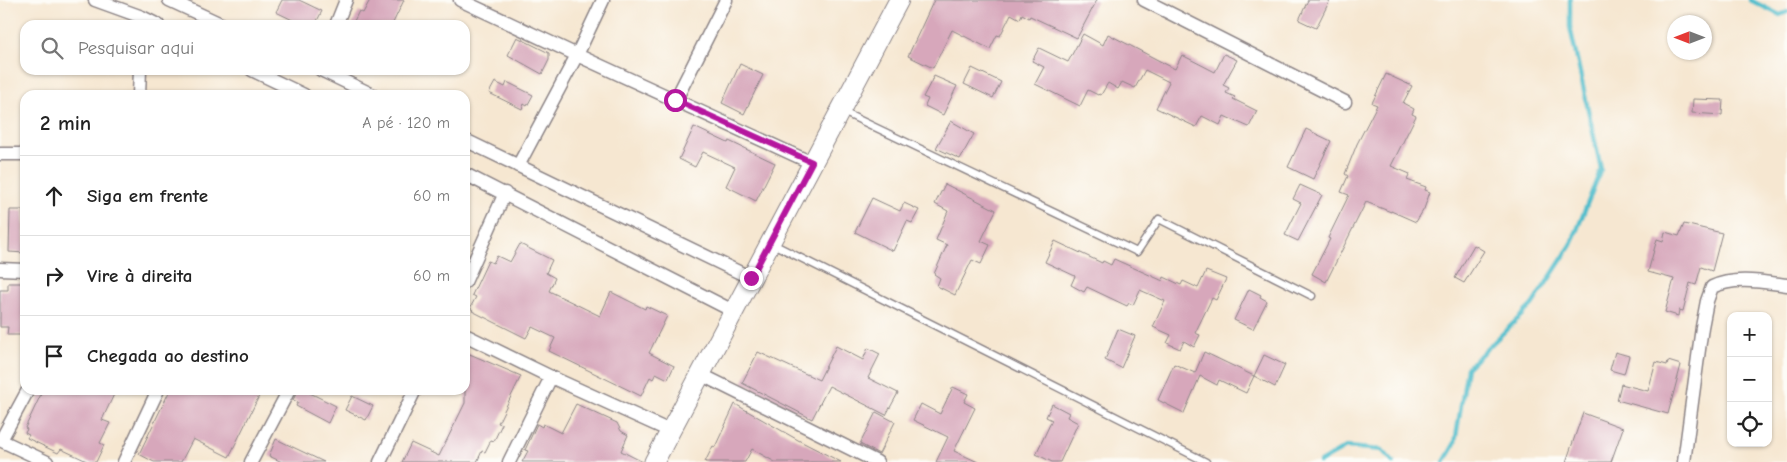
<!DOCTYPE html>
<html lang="pt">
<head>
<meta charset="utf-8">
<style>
  :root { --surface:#fff; --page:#f2f2f2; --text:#222; --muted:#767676; --line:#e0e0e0 }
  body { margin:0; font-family:"Comic Neue",sans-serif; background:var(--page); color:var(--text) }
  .controls { position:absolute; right:15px; bottom:15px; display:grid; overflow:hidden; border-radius:10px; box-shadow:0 1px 4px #0004 }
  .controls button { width:45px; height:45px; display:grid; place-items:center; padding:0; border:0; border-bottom:1px solid var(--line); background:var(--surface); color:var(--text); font:25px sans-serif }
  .compass { position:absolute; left:1667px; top:15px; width:45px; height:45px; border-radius:50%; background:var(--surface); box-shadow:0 1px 4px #0004; rotate:270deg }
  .stop { position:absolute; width:15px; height:15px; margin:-11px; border:4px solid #b5179e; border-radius:50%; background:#fff }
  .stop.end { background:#b5179e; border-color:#fff; box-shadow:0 1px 5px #0008 }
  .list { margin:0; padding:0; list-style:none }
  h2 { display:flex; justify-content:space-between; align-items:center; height:65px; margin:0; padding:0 20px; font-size:21px }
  h2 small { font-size:16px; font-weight:400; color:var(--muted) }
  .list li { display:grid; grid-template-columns:32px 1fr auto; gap:15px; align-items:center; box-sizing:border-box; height:80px; padding:0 20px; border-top:1px solid var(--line) }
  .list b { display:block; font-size:19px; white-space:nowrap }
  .list em { font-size:16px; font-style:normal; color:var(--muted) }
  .icon { flex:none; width:28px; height:28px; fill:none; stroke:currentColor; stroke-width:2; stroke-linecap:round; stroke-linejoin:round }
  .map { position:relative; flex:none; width:1787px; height:462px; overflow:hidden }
  .search { position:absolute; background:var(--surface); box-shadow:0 1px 4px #0004; left:20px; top:20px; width:450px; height:55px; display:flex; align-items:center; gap:12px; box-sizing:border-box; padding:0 18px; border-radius:15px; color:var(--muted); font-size:19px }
  .panel { position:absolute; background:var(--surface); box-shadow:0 1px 4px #0004; left:20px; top:90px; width:450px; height:305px; border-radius:15px }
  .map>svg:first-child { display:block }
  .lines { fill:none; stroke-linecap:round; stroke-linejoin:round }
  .stream { stroke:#52becc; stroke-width:4.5 }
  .building { fill:#d7a7bb }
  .lane-casing { stroke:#8c8486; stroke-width:9 }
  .street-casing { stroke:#8c8486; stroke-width:15 }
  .secondary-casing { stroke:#8c8486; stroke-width:21 }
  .lane { stroke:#fff; stroke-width:6 }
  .street { stroke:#fff; stroke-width:12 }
  .secondary { stroke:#fff; stroke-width:19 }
  .route { stroke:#b5179e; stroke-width:6 }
</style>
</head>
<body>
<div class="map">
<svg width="1787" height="462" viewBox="0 0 1787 462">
  <rect width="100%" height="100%" fill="#fdfcf7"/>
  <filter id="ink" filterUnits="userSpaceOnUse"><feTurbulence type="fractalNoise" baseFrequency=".02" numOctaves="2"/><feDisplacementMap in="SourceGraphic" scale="10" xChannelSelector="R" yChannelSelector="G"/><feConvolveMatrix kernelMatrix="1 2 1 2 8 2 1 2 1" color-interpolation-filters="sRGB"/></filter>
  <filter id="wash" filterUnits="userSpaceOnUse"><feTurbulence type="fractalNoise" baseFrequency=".0096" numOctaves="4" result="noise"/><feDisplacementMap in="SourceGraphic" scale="20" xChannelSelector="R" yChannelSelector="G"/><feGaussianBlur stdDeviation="1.12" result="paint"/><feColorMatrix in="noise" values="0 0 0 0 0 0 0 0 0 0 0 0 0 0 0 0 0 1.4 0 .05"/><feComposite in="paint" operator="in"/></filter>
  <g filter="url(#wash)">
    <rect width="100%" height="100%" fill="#f6e7d1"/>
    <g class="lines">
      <path class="stream" d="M1750 0 1780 15 1787 12
        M1320 462 1346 447 1382 450 1393 462
        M1444 462 1455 443 1467 368 1532 305 1571 245 1601 169 1570 27V0"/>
    </g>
    <g id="blocks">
      <path class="building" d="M282 0H299L322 11 315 25H303L276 12Z
        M370 0H404L392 25H352L359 11 363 13Z
        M934 0H1097L1077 38 1030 16 1029 18 1022 14 1020 19 1011 14 1000 36 997 35 990 49 952 30 933 68 908 56Z
        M1308 0H1330L1316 28 1299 20Z
        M1083 34 1103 45 1108 34 1175 69 1182 55 1215 72 1224 54 1237 60 1223 85 1229 88 1226 93 1235 97 1233 99 1257 111 1249 127 1224 116 1220 125 1202 116 1196 127 1156 108 1169 82 1145 70 1135 88 1122 82 1118 89 1108 83 1101 95 1099 94 1098 95 1088 90 1080 106 1035 84 1044 67 1032 61 1039 48 1068 62Z
        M517 37 549 53V60L542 74 508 55Z
        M740 64 763 75 744 114 722 103Z
        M972 68 1001 82 993 98 964 84Z
        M1386 74 1412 86 1403 103 1414 109 1412 114 1416 116 1391 166 1410 174 1407 180 1426 187 1425 190 1430 192 1424 209 1416 222 1391 211V212L1366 202 1326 282 1312 274 1330 239 1328 238 1349 195 1341 192 1348 176 1345 174 1357 144 1377 105 1372 103Z
        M934 76 957 86 943 115 925 106 928 99 923 97Z
        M495 82 505 87 507 82 533 95 527 106 524 104 522 109 489 93Z
        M1693 99 1723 100 1722 115 1692 113Z
        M951 121 974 134 960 159 936 148Z
        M694 127 728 143 729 141 775 163 756 201 726 186 735 167 703 152 695 167 679 159Z
        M1306 129 1331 141 1313 179 1288 167Z
        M945 184 996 210 981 241 990 245 981 264 972 260 955 295 937 286 940 278 934 274 947 245 936 240 948 211 935 204Z
        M1300 185 1322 195 1298 241 1285 235 1301 203 1293 199Z
        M872 198 900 211 904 203 919 210 912 223 907 221 893 251 855 232Z
        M10 210H23L25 253 9 252Z
        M1684 224 1722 233 1712 271 1701 267 1696 285 1690 283 1683 311 1679 310 1678 316 1665 312 1674 279 1648 272 1657 239 1663 241 1665 232 1679 236Z
        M1055 241 1102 263 1103 261 1111 265 1114 259 1163 281 1164 277 1181 285 1183 281 1198 288 1206 271 1226 279 1216 300 1212 298 1195 333 1200 335 1194 347 1184 341 1180 349 1167 343 1171 335 1153 327 1165 301 1140 290 1133 305 1129 303 1127 306 1087 287 1084 292 1071 285 1075 276 1045 262Z
        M520 244 552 260 546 273 555 278 549 291 600 316 611 292 645 309 646 306 667 316 649 353 674 366 668 379 656 373 653 379 650 377 641 396 549 351 555 338 532 327 526 338 472 311 473 310 470 308 476 297 472 295 488 261 493 263 497 256 510 262Z
        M1474 245 1484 251 1464 283 1455 278Z
        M8 283H25V316L23 315V335H7L8 327H0V290H8Z
        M1249 289 1261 295 1260 297 1267 301 1253 329 1234 320Z
        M1118 329 1135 336 1121 368 1105 360Z
        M836 346 863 360 868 348 880 354 868 378 898 393 886 415 829 386 812 419 742 383 758 352 819 380Z
        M465 352 521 376 498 423 502 424 494 441 491 440 485 452 482 451 477 462H402L411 443 439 456 465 403Z
        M1204 352 1254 376 1246 393 1219 380 1217 385 1200 376 1184 413 1158 400 1174 364 1195 373Z
        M1615 352 1629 356 1624 374 1610 370Z
        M1264 355 1285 365 1275 387 1254 376Z
        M1668 361 1681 365 1668 414 1617 400 1621 384 1648 391 1656 362 1667 365Z
        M953 387 968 394 964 402 975 408 954 451 978 462H936L948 437 913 420 921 404 940 414Z
        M43 390H116L102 420 110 423 100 443 104 445 96 462H89L61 449 58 453 27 438 29 435 25 433 27 429 25 428Z
        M170 390H262L229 457 193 439 181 462H154L139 454Z
        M298 390H304L336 406 328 423 296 406 298 402 293 400Z
        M352 396 373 406 366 420 345 410Z
        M576 404 617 423 621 431 628 435 621 451 643 462H522L528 451 525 450 537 424 542 427 543 424 561 433Z
        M735 404 798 440 841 462H775L752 449 745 462H705L713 446 715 447Z
        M1052 404 1069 413 1067 417 1078 423 1060 462H1052L1036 454 1052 420 1046 417Z
        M876 412 895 422 879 454 860 444Z
        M1583 413 1623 428 1611 462H1566Z
        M276 439 324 462H282L269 456Z"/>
    </g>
  </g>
  <g filter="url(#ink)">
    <use href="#blocks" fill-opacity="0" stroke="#8c8486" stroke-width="1"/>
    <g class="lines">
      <g class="lane-casing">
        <path id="lane" d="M841 111 1137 252 1159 219 1312 296
          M771 243 1206 462"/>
      </g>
      <g class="street-casing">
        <path id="street" d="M95 0 142 17 158 25
          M169 0 223 25
          M460 0 577 55 812 163
          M1144 0 1345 102
          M336 25 346 0
          M252 70 304 95
          M321 70 373 95
          M139 95 140 70
          M675 101 726 0
          M465 140 751 278
          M0 154H25
          M518 166 577 55 603 0
          M465 174 735 312
          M0 269 25 270
          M465 282 505 193
          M465 335 551 377 670 431
          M700 374 877 462
          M0 440 47 462
          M1 440 28 390
          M124 462 158 390
          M251 462 289 390
          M380 462 415 390
          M509 462 551 377
          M1684 462 1702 327 1707 301 1712 287C1734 276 1764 282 1787 285"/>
      </g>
      <g class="secondary-casing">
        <path id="secondary" d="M654 462 899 0"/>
      </g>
      <use href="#lane" class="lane"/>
      <use href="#street" class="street"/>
      <use href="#secondary" class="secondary"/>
    </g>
  </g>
  <g class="lines" filter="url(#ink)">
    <path class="route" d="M675 100 812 162 751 278"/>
  </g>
</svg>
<div class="controls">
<button>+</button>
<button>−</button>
<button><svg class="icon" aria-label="locate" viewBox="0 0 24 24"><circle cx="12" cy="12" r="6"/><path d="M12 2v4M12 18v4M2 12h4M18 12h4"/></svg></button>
</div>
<svg class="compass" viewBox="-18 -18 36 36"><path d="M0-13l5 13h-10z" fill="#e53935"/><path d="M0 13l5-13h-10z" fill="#767676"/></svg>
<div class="stop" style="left:675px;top:100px"></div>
<div class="stop end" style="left:751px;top:278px"></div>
<div class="search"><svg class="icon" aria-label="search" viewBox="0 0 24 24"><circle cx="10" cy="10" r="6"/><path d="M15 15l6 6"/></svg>Pesquisar aqui</div>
<section class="panel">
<h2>2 min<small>A pé · 120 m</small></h2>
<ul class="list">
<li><svg class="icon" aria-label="ahead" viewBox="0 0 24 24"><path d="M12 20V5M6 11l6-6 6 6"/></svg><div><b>Siga em frente</b></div><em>60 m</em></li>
<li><svg class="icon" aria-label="right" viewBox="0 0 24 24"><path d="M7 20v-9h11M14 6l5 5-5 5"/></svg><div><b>Vire à direita</b></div><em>60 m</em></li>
<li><svg class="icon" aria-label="arrive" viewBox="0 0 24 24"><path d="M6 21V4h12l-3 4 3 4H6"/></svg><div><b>Chegada ao destino</b></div></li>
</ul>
</section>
</div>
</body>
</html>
